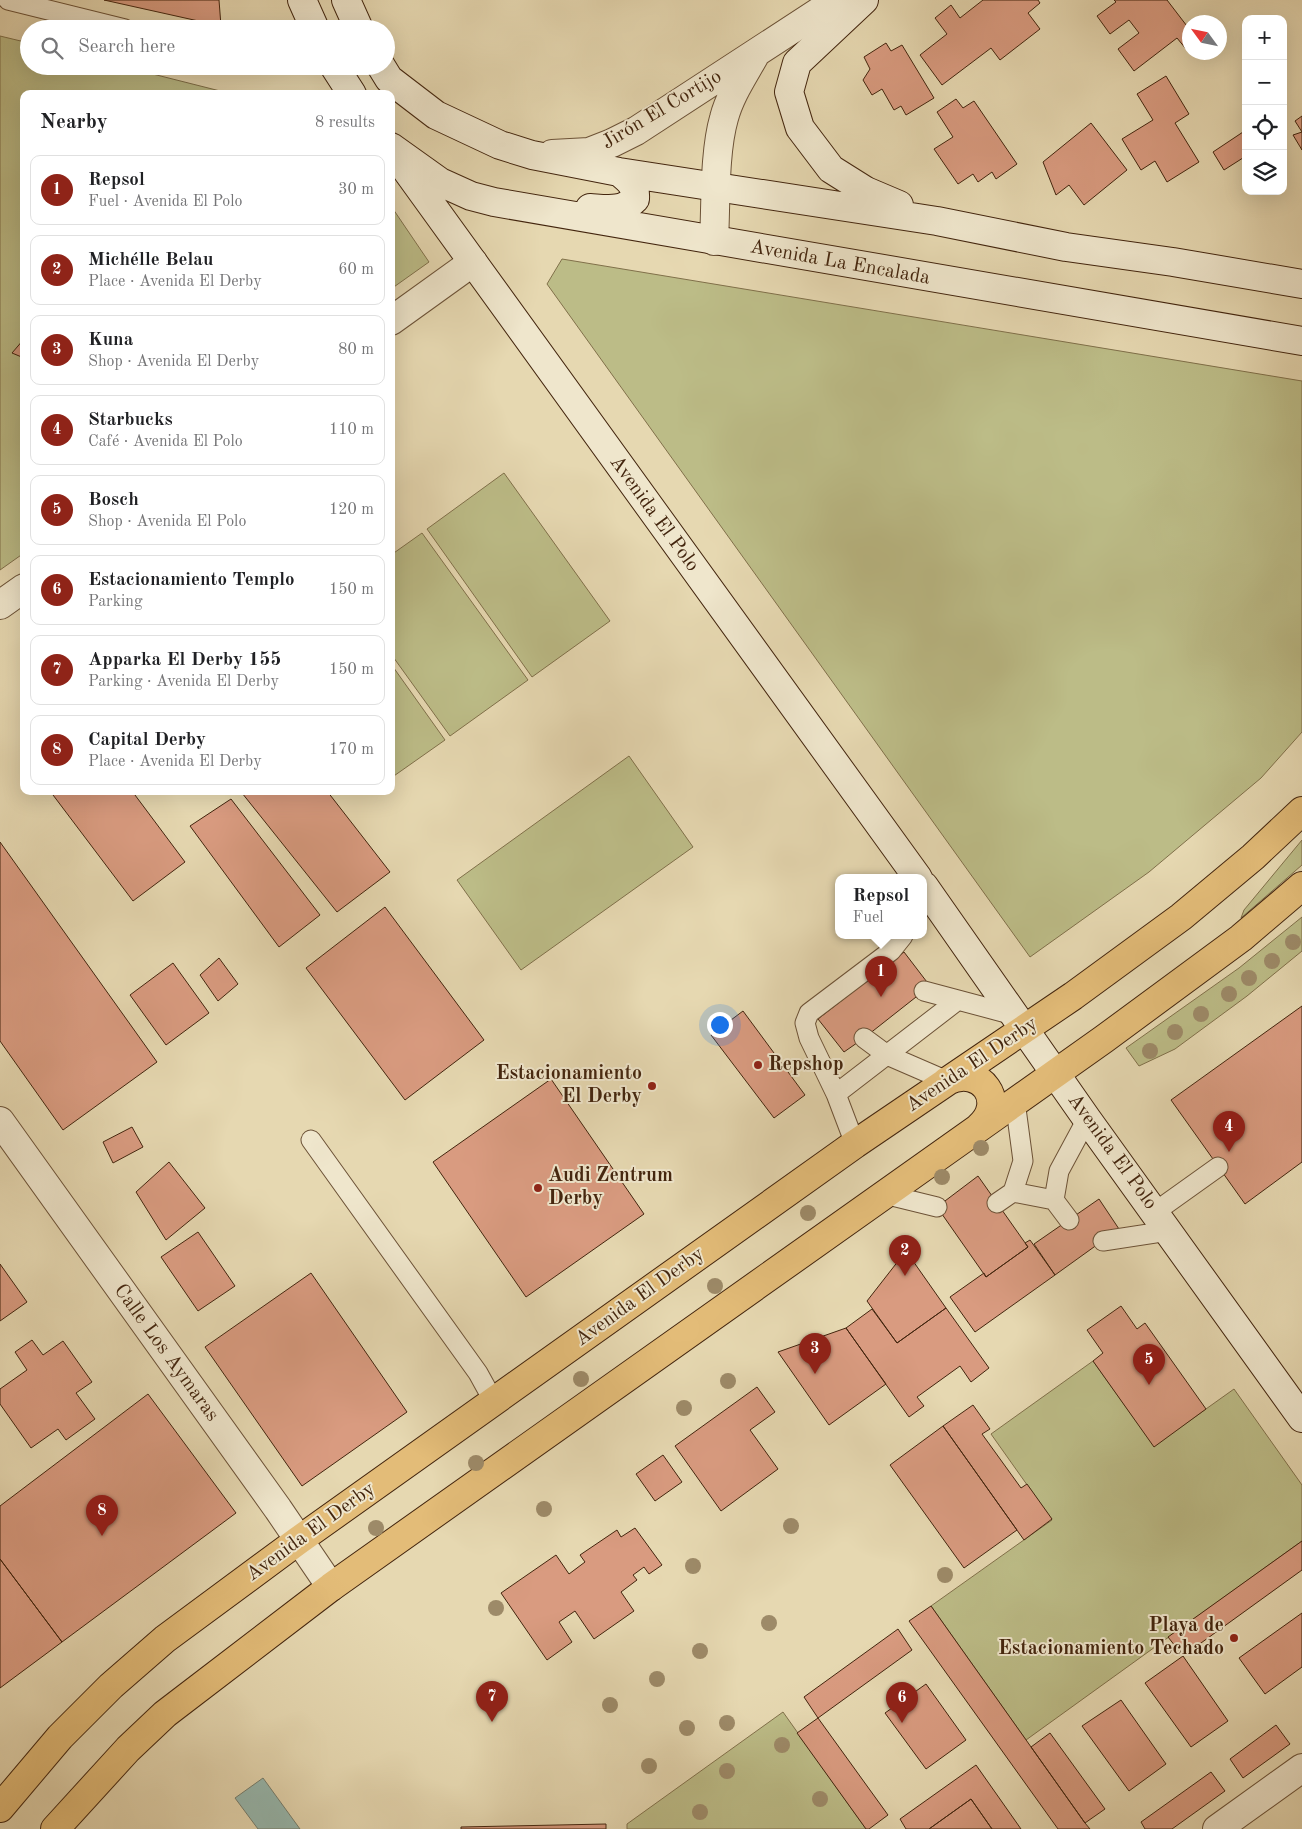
<!DOCTYPE html>
<html lang="en">
<head>
<meta charset="utf-8">
<style>
  :root { --surface:#fff; --page:#f2f2f2; --text:#202124; --muted:#757577; --line:#e0e0e0; --accent:#8f2418 }
  body { margin:0; font-family:"Old Standard TT",serif; background:var(--page); color:var(--text) }
  .controls { position:absolute; right:15px; top:15px; display:grid; overflow:hidden; border-radius:10px; box-shadow:0 5px 20px #0002 }
  .controls button { width:45px; height:45px; display:grid; place-items:center; padding:0; border:0; border-bottom:1px solid var(--line); background:var(--surface); color:var(--text); font:25px sans-serif }
  .compass { position:absolute; left:1182px; top:15px; width:45px; height:45px; border-radius:50%; background:var(--surface); box-shadow:0 5px 20px #0002; rotate:303deg }
  .you { position:absolute; left:719px; top:1024px; width:18px; height:18px; margin:-12px; border:4px solid #fff; border-radius:50%; background:#1a73e8; box-shadow:0 0 0 8px #1a73e833 }
  .badge { display:grid; place-items:center; width:32px; height:32px; border-radius:50%; background:var(--accent); color:#fff; font-size:16px; font-weight:700 }
  .pin { position:absolute; translate:-50% -41px; filter:drop-shadow(0 1px 2px #0008) }
  .pin::after { content:''; position:absolute; top:26px; width:18px; height:15px; background:inherit; clip-path:polygon(0 0,100% 0,50% 100%) }
  .popup { position:absolute; left:835px; top:874px; width:92px; height:65px; box-sizing:border-box; display:grid; place-content:center; border-radius:10px; background:var(--surface); filter:drop-shadow(0 1px 4px #0005); font-size:16px; white-space:nowrap; color:var(--muted) }
  .popup b { font-size:19px; color:var(--text) }
  .popup::after { content:''; position:absolute; left:50%; top:100%; margin-left:-10px; border:10px solid transparent; border-top-color:var(--surface) }
  .list { margin:0; padding:0; list-style:none }
  h2 { display:flex; justify-content:space-between; align-items:center; height:65px; margin:0; padding:0 20px; font-size:21px }
  h2 small { font-size:16px; font-weight:400; color:var(--muted) }
  .list li { display:grid; grid-template-columns:32px 1fr auto; gap:15px; align-items:center; box-sizing:border-box; height:70px; margin:0 10px 10px; padding:0 10px; border:1px solid var(--line); border-radius:10px }
  .list b { display:block; font-size:19px; white-space:nowrap }
  .list p { margin:0; font-size:16px; white-space:nowrap; color:var(--muted) }
  .list em { font-size:16px; font-style:normal; color:var(--muted) }
  .icon { flex:none; width:28px; height:28px; fill:none; stroke:currentColor; stroke-width:2; stroke-linecap:round; stroke-linejoin:round }
  .map { position:relative; flex:none; width:1302px; height:1829px; overflow:hidden }
  .search { position:absolute; background:var(--surface); box-shadow:0 5px 20px #0002; left:20px; top:20px; width:375px; height:55px; display:flex; align-items:center; gap:12px; box-sizing:border-box; padding:0 18px; border-radius:28px; color:var(--muted); font-size:19px }
  .panel { position:absolute; background:var(--surface); box-shadow:0 5px 20px #0002; left:20px; top:90px; width:375px; height:705px; border-radius:10px }
  .map>svg:first-child { display:block }
  .green { fill:#bcbc87; stroke:#80704a }
  .water { fill:#97b9b0; stroke:#757e6f }
  .building { fill:#d99b80; stroke:#43250e }
  .lines { fill:none; stroke-linecap:round; stroke-linejoin:round }
  .service-casing { stroke:#6c5237; stroke-width:21 }
  .minor-casing { stroke:#6c5237; stroke-width:30 }
  .tertiary-casing { stroke:#6c5237; stroke-width:30 }
  .secondary-casing { stroke:#43250e; stroke-width:30 }
  .primary-casing { stroke:#43250e; stroke-width:30 }
  .service { stroke:#efe6cc; stroke-width:19 }
  .minor { stroke:#efe6cc; stroke-width:28 }
  .tertiary { stroke:#efe6cc; stroke-width:28 }
  .secondary { stroke:#efe6cc; stroke-width:28 }
  .primary { stroke:#e3bc78; stroke-width:28 }
  .tree { fill:#9d8a68 }
  .poi-dot { fill:#8f2418; stroke:#efe6cc; stroke-width:2 }
  .labels { text-anchor:middle; dominant-baseline:central; stroke-width:4; stroke-linejoin:round; paint-order:stroke }
  .street-label { font-size:20px; fill:#43250e; stroke:#efe6cc }
  .poi-label { font-size:20px; font-weight:bold; fill:#43250e; stroke:#efe6cc; text-anchor:start }
</style>
</head>
<body>
<div class="map">
<svg width="1302" height="1829" viewBox="0 0 1302 1829">
  <rect width="100%" height="100%" fill="#e6d8b1"/>
  <filter id="stains"><feTurbulence type="fractalNoise" baseFrequency=".004" numOctaves="4"/><feColorMatrix values="0 0 0 0 .2 0 0 0 0 .09 0 0 0 0 .02 0 0 0 .5 -.17"/></filter>
  <radialGradient id="worn" r=".72"><stop offset=".6" stop-color="#630" stop-opacity="0"/><stop offset="1" stop-color="#630" stop-opacity=".3"/></radialGradient>
  <path class="green" d="M0 36 29 43V66H121L232 94H24V553L0 570Z
    M391 206 429 262 391 289Z
    M562 259 1302 381V732L1261 778 1149 872 1030 957 547 284Z
    M504 473 610 621 532 677 427 529Z
    M422 533 528 680 450 736 391 654V555Z
    M391 664 445 740 391 778Z
    M629 756 693 847 521 970 457 880Z
    M1302 840V865L1241 918 1244 910Z
    M1302 917V951L1247 996 1175 1049 1139 1066 1126 1048 1239 968Z
    M1093 1361 1154 1446 1234 1389 1302 1485V1541L1026 1740 931 1606 1052 1520 991 1434Z
    M783 1712 866 1829H627V1824Z"/>
  <path class="water" d="M263 1778 300 1829H258L235 1798Z"/>
  <path class="building" d="M104 0H219L221 26Z
    M983 0H1038L1040 3 1028 13 1040 29 1000 60 991 48 942 85 920 55 947 34 935 18 951 5 960 18Z
    M1114 0H1167L1190 30V46L1186 49 1177 38 1134 71 1118 49 1139 33 1129 20 1110 34 1097 16 1116 2Z
    M886 43 891 51 902 45 934 98 906 115 901 106 894 110 882 89 872 95 863 80 870 69 864 57Z
    M1166 76 1189 114 1175 123 1199 162 1167 182 1155 161 1141 170 1122 139 1153 120 1137 94Z
    M956 99 963 108 974 101 1017 164 996 179 992 172 978 182 973 174 958 184 934 149 953 137 937 112Z
    M1302 116V150L1293 135 1302 132 1295 121Z
    M1091 123 1127 170 1084 205 1069 185 1056 195 1043 162Z
    M1246 130V156L1224 170 1213 152Z
    M24 339V358L12 353Z
    M50 791H132L185 862 133 901Z
    M244 791H327L390 872 337 912 242 793Z
    M231 799 320 915 279 947 190 826Z
    M0 842 157 1062 63 1130 0 1041Z
    M385 907 484 1040 405 1100 306 968Z
    M904 952 930 986 864 1038 844 1052 818 1019Z
    M219 958 238 984 218 1001 200 975Z
    M173 963 209 1013 166 1045 130 995Z
    M1302 1006V1162L1245 1204 1171 1100Z
    M743 1011 805 1095 774 1118 711 1035Z
    M551 1079 644 1214 526 1297 433 1162Z
    M132 1127 143 1147 113 1163 103 1142Z
    M169 1162 205 1208 166 1240 136 1192Z
    M978 1176 1028 1247 986 1277 937 1207Z
    M1099 1199 1119 1229 1055 1275 1034 1244Z
    M198 1232 235 1286 198 1311 161 1257Z
    M1030 1240 1055 1275 975 1332 950 1297 984 1273 986 1277 1028 1247 1025 1243Z
    M906 1251 946 1308 897 1343 867 1301Z
    M0 1264 27 1302 0 1321Z
    M311 1273 407 1412 302 1486 205 1347Z
    M1121 1306 1137 1329 1145 1323 1206 1409 1154 1447 1093 1361 1103 1353 1087 1330Z
    M946 1308 989 1368 971 1382 960 1366 917 1397 924 1406 909 1417 846 1328 872 1309 897 1343Z
    M846 1328 886 1384 829 1425 778 1352Z
    M32 1340 43 1355 63 1341 92 1382 76 1393 95 1419 66 1440 58 1429 31 1448 0 1404V1389L27 1370 15 1352Z
    M757 1387 775 1412 750 1430 778 1469 721 1511 675 1446Z
    M148 1394 236 1513 62 1642 0 1559V1506Z
    M973 1405 990 1429 982 1434 1021 1488 1027 1484 1052 1519 1024 1540 943 1426Z
    M943 1426 1017 1530 964 1568 890 1465Z
    M663 1455 682 1482 655 1501 636 1474Z
    M635 1528 662 1565 649 1574 644 1567 633 1575 637 1580 621 1592 634 1611 594 1639 575 1611 559 1622 572 1642 547 1660 501 1593 556 1555 569 1574 585 1562 580 1555 617 1530 621 1537Z
    M1302 1541V1570L1183 1656 1168 1637Z
    M0 1559 62 1642 0 1688Z
    M931 1606 1085 1823 1090 1829H1058L909 1621Z
    M1302 1613V1667L1265 1694 1239 1658Z
    M898 1629 912 1650 818 1718 804 1697Z
    M1183 1656 1228 1721 1191 1747 1145 1683Z
    M926 1684 966 1740 926 1769 885 1713Z
    M1121 1700 1166 1764 1129 1791 1082 1726Z
    M818 1718 888 1815 869 1829H866L797 1733Z
    M1276 1725 1290 1744 1243 1778 1230 1759Z
    M1050 1733 1105 1809 1085 1823 1031 1747Z
    M976 1765 1021 1829H992L971 1799 929 1829H906L900 1819Z
    M1211 1772 1225 1791 1172 1829H1145L1141 1822Z
    M971 1799 992 1829H929Z
    M606 1824V1829H461V1827Z"/>
  <g class="lines">
    <g class="service-casing">
      <path id="service" d="M8 0 125 29
        M924 991 1014 1015
        M864 1038 887 1055 947 1081
        M836 1094 958 1000
        M311 1140 478 1373 494 1402
        M855 1144 836 1094 809 1038 805 1023 809 1013 891 951 903 936
        M1013 1192 1054 1200
        M884 1194 937 1207
        M997 1203 1013 1192 1023 1161 1015 1101
        M1155 1212 1218 1167
        M1069 1220 1054 1200 1059 1171 1087 1119
        M1103 1241 1168 1231"/>
    </g>
    <g class="minor-casing">
      <path id="minor" d="M391 321 473 262
        M0 605 24 588
        M0 1121 278 1509 331 1587
        M1217 1829 1302 1768"/>
    </g>
    <g class="tertiary-casing">
      <path id="tertiary" d="M552 154 589 152 612 143 636 131 837 0
        M714 241C716 204 714 153 724 118 730 95 744 75 755 55"/>
    </g>
    <g class="secondary-casing">
      <path id="secondary" d="M302 0 315 29
        M346 0 359 29
        M864 0 797 63 789 92 800 128 831 169 866 191 899 205
        M334 66 352 94
        M381 66 389 79 436 115 500 145 532 155 619 172 937 221 1066 247 1173 262 1302 284
        M391 147 440 182 471 196 494 202 1302 341
        M402 164 918 878
        M590 208C607 209 623 212 635 199 636 185 630 181 619 172
        M924 886 1087 1119 1302 1418"/>
    </g>
    <g class="primary-casing">
      <path id="primary" d="M947 1081C981 1064 1008 1102 979 1127
        M0 1808 60 1737 111 1686 165 1639 299 1540 855 1144 1073 996 1181 917 1253 857 1302 811
        M55 1829 128 1749 165 1714 331 1587 1104 1039 1241 938 1302 886"/>
    </g>
    <use href="#service" class="service"/>
    <use href="#minor" class="minor"/>
    <use href="#tertiary" class="tertiary"/>
    <use href="#secondary" class="secondary"/>
    <use href="#primary" class="primary"/>
  </g>
  <g class="tree">
    <circle cx="1293" cy="942" r="8"/>
    <circle cx="1272" cy="961" r="8"/>
    <circle cx="1249" cy="978" r="8"/>
    <circle cx="1229" cy="994" r="8"/>
    <circle cx="1201" cy="1014" r="8"/>
    <circle cx="1175" cy="1032" r="8"/>
    <circle cx="1150" cy="1051" r="8"/>
    <circle cx="981" cy="1148" r="8"/>
    <circle cx="942" cy="1177" r="8"/>
    <circle cx="808" cy="1213" r="8"/>
    <circle cx="715" cy="1286" r="8"/>
    <circle cx="581" cy="1379" r="8"/>
    <circle cx="728" cy="1381" r="8"/>
    <circle cx="684" cy="1408" r="8"/>
    <circle cx="476" cy="1463" r="8"/>
    <circle cx="544" cy="1509" r="8"/>
    <circle cx="791" cy="1526" r="8"/>
    <circle cx="376" cy="1528" r="8"/>
    <circle cx="693" cy="1566" r="8"/>
    <circle cx="945" cy="1575" r="8"/>
    <circle cx="496" cy="1608" r="8"/>
    <circle cx="769" cy="1623" r="8"/>
    <circle cx="700" cy="1651" r="8"/>
    <circle cx="657" cy="1679" r="8"/>
    <circle cx="610" cy="1705" r="8"/>
    <circle cx="727" cy="1723" r="8"/>
    <circle cx="687" cy="1728" r="8"/>
    <circle cx="782" cy="1745" r="8"/>
    <circle cx="649" cy="1766" r="8"/>
    <circle cx="727" cy="1771" r="8"/>
    <circle cx="820" cy="1799" r="8"/>
    <circle cx="700" cy="1812" r="8"/>
  </g>
  <g class="poi-dot">
    <circle cx="758" cy="1065" r="5"/>
    <circle cx="652" cy="1086" r="5"/>
    <circle cx="538" cy="1188" r="5"/>
    <circle cx="1234" cy="1638" r="5"/>
  </g>
  <g class="labels">
    <g class="street-label">
      <text transform="translate(662 110) rotate(-31)">Jirón El Cortijo</text>
      <text transform="translate(840 263) rotate(10)">Avenida La Encalada</text>
      <text transform="translate(654 514) rotate(54)">Avenida El Polo</text>
      <text transform="translate(972 1065) rotate(-34)">Avenida El Derby</text>
      <text transform="translate(1112 1152) rotate(54)">Avenida El Polo</text>
      <text transform="translate(640 1297) rotate(-36)">Avenida El Derby</text>
      <text transform="translate(166 1353) rotate(54)">Calle Los Aymaras</text>
      <text transform="translate(311 1532) rotate(-36)">Avenida El Derby</text>
    </g>
    <g class="poi-label">
      <text x="768" y="1065">Repshop</text>
      <text x="642" y="1074" text-anchor="end">Estacionamiento<tspan x="642" dy="23">El Derby</tspan></text>
      <text x="548" y="1176">Audi Zentrum<tspan x="548" dy="23">Derby</tspan></text>
      <text x="1224" y="1626" text-anchor="end">Playa de<tspan x="1224" dy="23">Estacionamiento Techado</tspan></text>
    </g>
  </g>
  <rect width="100%" height="100%" filter="url(#stains)"/>
  <rect width="100%" height="100%" fill="url(#worn)"/>
</svg>
<div class="controls">
<button>+</button>
<button>−</button>
<button><svg class="icon" aria-label="locate" viewBox="0 0 24 24"><circle cx="12" cy="12" r="6"/><path d="M12 2v4M12 18v4M2 12h4M18 12h4"/></svg></button>
<button><svg class="icon" aria-label="layers" viewBox="0 0 24 24"><path d="M12 4l9 5-9 5-9-5zM3 14l9 5 9-5"/></svg></button>
</div>
<svg class="compass" viewBox="-18 -18 36 36"><path d="M0-13l5 13h-10z" fill="#e53935"/><path d="M0 13l5-13h-10z" fill="#757577"/></svg>
<div class="you"></div>
<div class="pin badge" style="left:881px;top:997px">1</div>
<div class="popup"><b>Repsol</b>Fuel</div>
<div class="pin badge" style="left:905px;top:1276px">2</div>
<div class="pin badge" style="left:815px;top:1374px">3</div>
<div class="pin badge" style="left:1229px;top:1152px">4</div>
<div class="pin badge" style="left:1149px;top:1385px">5</div>
<div class="pin badge" style="left:902px;top:1723px">6</div>
<div class="pin badge" style="left:492px;top:1722px">7</div>
<div class="pin badge" style="left:102px;top:1536px">8</div>
<div class="search"><svg class="icon" aria-label="search" viewBox="0 0 24 24"><circle cx="10" cy="10" r="6"/><path d="M15 15l6 6"/></svg>Search here</div>
<section class="panel">
<h2>Nearby<small>8 results</small></h2>
<ul class="list">
<li><span class="badge">1</span><div><b>Repsol</b><p>Fuel · Avenida El Polo</p></div><em>30 m</em></li>
<li><span class="badge">2</span><div><b>Michélle Belau</b><p>Place · Avenida El Derby</p></div><em>60 m</em></li>
<li><span class="badge">3</span><div><b>Kuna</b><p>Shop · Avenida El Derby</p></div><em>80 m</em></li>
<li><span class="badge">4</span><div><b>Starbucks</b><p>Café · Avenida El Polo</p></div><em>110 m</em></li>
<li><span class="badge">5</span><div><b>Bosch</b><p>Shop · Avenida El Polo</p></div><em>120 m</em></li>
<li><span class="badge">6</span><div><b>Estacionamiento Templo</b><p>Parking</p></div><em>150 m</em></li>
<li><span class="badge">7</span><div><b>Apparka El Derby 155</b><p>Parking · Avenida El Derby</p></div><em>150 m</em></li>
<li><span class="badge">8</span><div><b>Capital Derby</b><p>Place · Avenida El Derby</p></div><em>170 m</em></li>
</ul>
</section>
</div>
</body>
</html>
